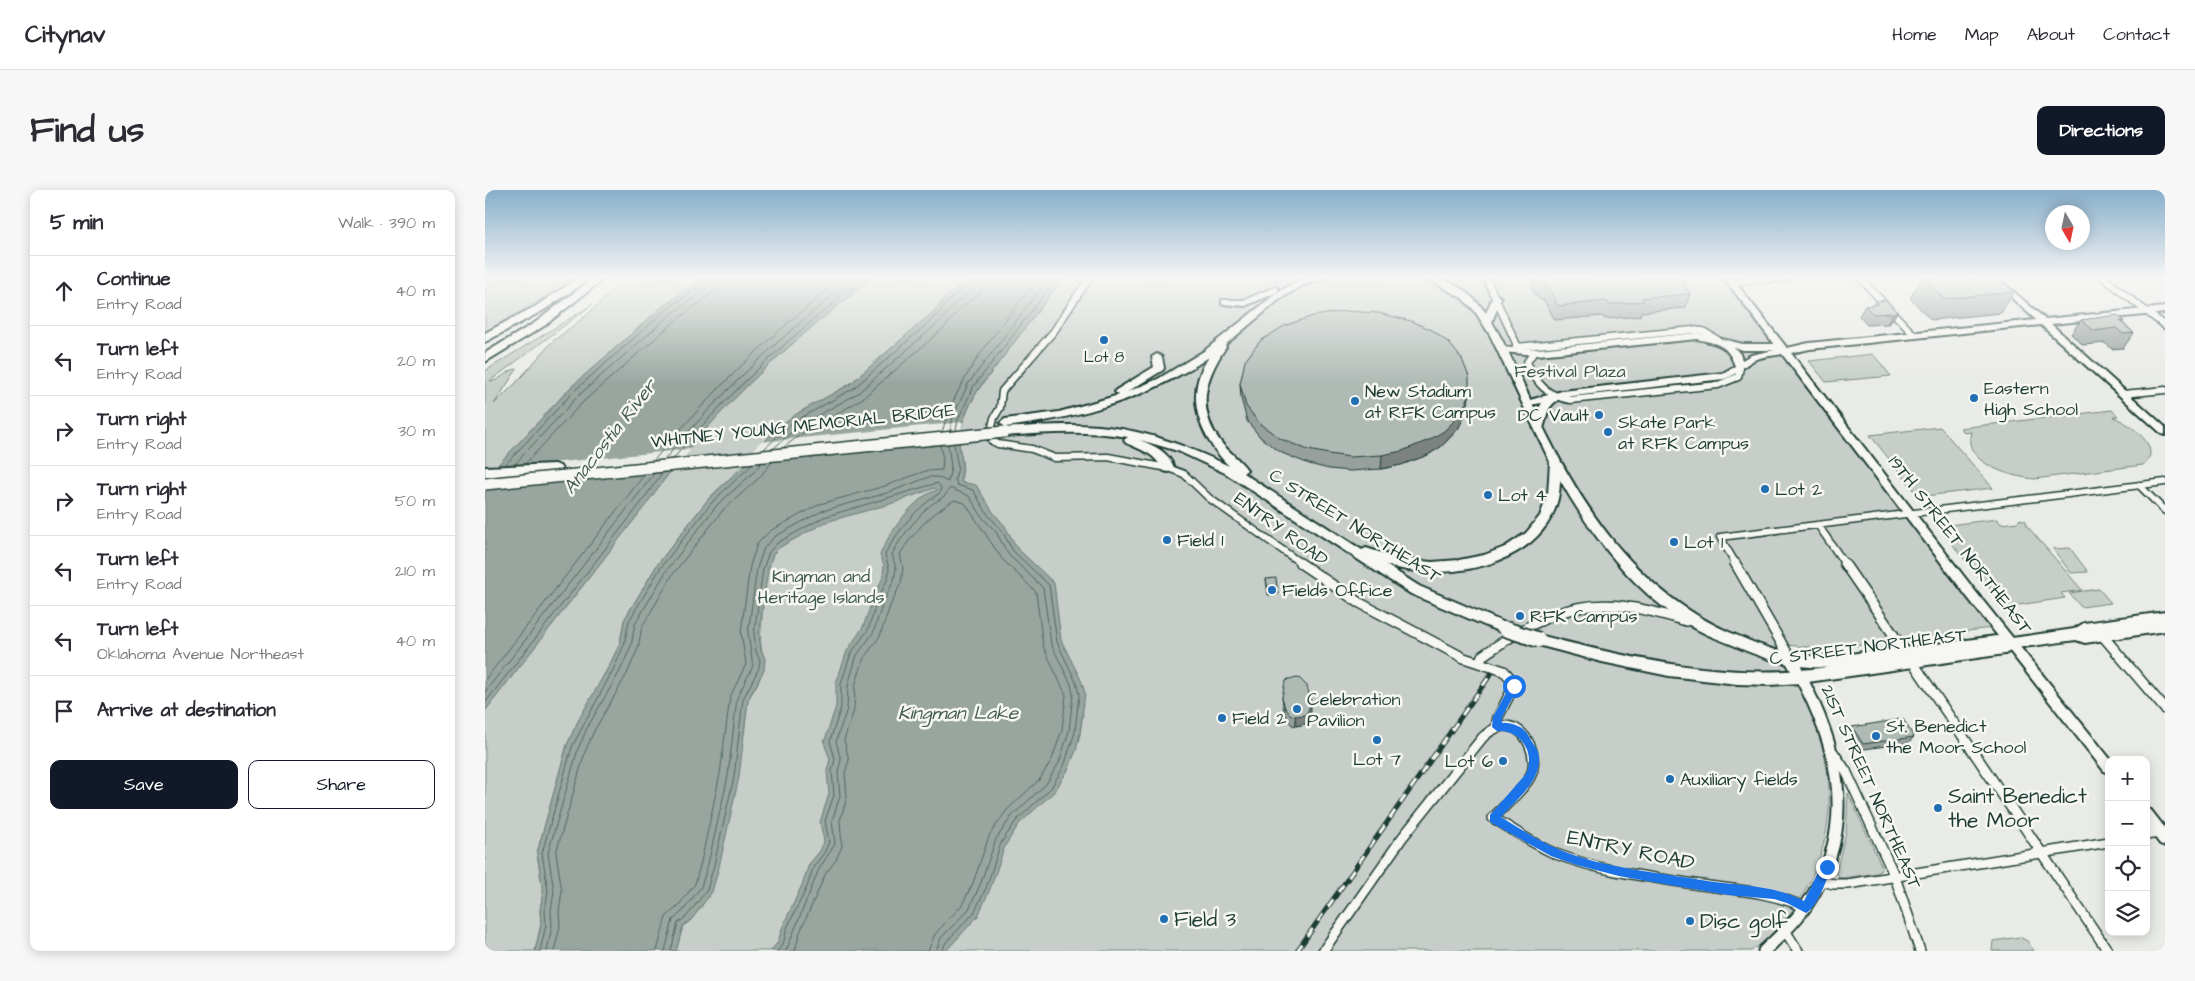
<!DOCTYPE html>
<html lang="en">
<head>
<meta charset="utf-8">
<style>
  :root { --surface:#fff; --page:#f7f7f7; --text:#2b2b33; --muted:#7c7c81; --line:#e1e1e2; --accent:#111827 }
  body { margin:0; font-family:"Architects Daughter",sans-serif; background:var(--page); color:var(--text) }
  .controls { position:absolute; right:15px; bottom:15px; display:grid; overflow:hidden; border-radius:10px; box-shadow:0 2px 12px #0003 }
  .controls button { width:45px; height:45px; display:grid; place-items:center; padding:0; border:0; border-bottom:1px solid var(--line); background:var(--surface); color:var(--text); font:25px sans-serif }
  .compass { position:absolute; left:1560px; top:15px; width:45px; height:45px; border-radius:50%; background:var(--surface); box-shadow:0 2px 12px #0003; rotate:171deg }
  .stop { position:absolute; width:15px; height:15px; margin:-11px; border:4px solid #1a73e8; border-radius:50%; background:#fff }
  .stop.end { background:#1a73e8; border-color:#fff; box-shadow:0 1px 5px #0008 }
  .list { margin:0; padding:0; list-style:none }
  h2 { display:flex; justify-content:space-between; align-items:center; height:65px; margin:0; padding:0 20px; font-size:21px }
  h2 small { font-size:16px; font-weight:400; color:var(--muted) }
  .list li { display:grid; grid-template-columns:32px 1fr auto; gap:15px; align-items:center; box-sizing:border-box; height:70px; padding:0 20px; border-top:1px solid var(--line) }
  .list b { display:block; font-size:19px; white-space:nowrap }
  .list p { margin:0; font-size:16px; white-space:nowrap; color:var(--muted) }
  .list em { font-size:16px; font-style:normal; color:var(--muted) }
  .actions { display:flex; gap:10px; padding:15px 20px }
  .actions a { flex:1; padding:11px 0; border:1px solid var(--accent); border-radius:10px; text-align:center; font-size:18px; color:var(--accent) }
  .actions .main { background:var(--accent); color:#fff }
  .icon { flex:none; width:28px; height:28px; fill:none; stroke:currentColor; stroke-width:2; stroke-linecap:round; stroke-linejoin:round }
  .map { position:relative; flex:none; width:1680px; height:761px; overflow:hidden; border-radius:10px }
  header { display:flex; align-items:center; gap:30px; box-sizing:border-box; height:70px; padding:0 25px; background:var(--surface); border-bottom:1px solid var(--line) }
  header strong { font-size:24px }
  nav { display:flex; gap:28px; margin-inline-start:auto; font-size:18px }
  .intro { display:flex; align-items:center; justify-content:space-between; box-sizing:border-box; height:120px; padding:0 30px }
  h1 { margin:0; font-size:35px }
  .button { padding:12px 22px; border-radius:10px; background:var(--accent); color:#fff; font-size:18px; font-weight:700 }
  main { display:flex; gap:30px; padding:0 30px }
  aside { flex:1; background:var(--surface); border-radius:10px; box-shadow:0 2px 12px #0003 }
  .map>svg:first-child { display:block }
  .green { fill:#c7cec9; stroke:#73867e }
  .water { fill:#99a6a0; stroke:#687c75 }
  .pier { fill:#e9ebe7 }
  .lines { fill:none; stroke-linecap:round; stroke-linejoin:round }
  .shore { stroke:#50675f; stroke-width:1 }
  .minor-far1-casing { stroke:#1f3d34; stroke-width:9 }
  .minor-casing { stroke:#1f3d34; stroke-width:12 }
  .tertiary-casing { stroke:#1f3d34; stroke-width:15 }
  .secondary-casing { stroke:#1f3d34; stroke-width:4 }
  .primary-casing { stroke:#1f3d34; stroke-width:4 }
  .motorway-casing { stroke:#1f3d34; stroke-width:4 }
  .minor-far1 { stroke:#f6f6f2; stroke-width:6 }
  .minor { stroke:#f6f6f2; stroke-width:9 }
  .tertiary { stroke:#f6f6f2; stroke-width:11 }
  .secondary { fill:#f6f6f2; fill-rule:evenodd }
  .primary { fill:#f6f6f2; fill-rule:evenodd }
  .motorway { fill:#f6f6f2; fill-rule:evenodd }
  .rail-casing { stroke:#1f3d34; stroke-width:5 }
  .rail { stroke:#f6f6f2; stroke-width:3; stroke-dasharray:9; stroke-linecap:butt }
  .primary-bridge-far1-casing { stroke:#1f3d34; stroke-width:14; stroke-linecap:butt }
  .primary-bridge-casing { stroke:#1f3d34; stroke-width:18; stroke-linecap:butt }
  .primary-bridge-far1 { stroke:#f6f6f2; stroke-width:11 }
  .primary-bridge { stroke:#f6f6f2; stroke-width:14 }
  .wall { fill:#97a09c; stroke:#1f3d34 }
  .shaded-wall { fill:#7b827f; stroke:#1f3d34 }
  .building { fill:#b0bab5; stroke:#1f3d34 }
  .route { fill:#1a73e8 }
  .poi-dot { fill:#1f6fb2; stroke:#f6f6f2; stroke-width:2 }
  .labels { text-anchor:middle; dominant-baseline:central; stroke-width:5; stroke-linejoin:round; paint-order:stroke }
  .far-poi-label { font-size:15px; fill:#1f3d34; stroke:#f6f6f2 }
  .park-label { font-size:18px; fill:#415a52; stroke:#f6f6f2 }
  .poi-label { font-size:18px; fill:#1f3d34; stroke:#f6f6f2; text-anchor:start }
  .street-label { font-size:18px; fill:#1f3d34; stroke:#f6f6f2 }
  .water-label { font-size:19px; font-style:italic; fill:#445c54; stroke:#f6f6f2 }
  .near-poi-label { font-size:21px; fill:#1f3d34; stroke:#f6f6f2; text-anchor:start }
  .near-street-label { font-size:21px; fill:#1f3d34; stroke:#f6f6f2 }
</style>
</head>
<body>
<header>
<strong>Citynav</strong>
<nav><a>Home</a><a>Map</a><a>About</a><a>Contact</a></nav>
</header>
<div class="intro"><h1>Find us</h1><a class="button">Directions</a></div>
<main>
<aside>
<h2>5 min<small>Walk · 390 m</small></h2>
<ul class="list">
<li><svg class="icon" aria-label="ahead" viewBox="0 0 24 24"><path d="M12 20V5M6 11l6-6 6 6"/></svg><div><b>Continue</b><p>Entry Road</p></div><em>40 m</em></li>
<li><svg class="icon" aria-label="left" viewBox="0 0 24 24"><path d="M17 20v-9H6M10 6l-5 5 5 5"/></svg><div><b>Turn left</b><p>Entry Road</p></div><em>20 m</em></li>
<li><svg class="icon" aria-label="right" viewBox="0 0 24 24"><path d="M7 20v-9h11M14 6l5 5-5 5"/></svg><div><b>Turn right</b><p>Entry Road</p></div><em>30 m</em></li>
<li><svg class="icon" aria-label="right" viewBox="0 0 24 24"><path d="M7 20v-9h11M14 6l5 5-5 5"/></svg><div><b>Turn right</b><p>Entry Road</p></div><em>50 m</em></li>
<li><svg class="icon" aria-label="left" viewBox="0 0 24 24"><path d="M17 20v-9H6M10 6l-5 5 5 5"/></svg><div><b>Turn left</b><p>Entry Road</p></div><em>210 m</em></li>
<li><svg class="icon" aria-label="left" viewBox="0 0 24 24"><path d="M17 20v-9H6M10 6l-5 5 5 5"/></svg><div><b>Turn left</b><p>Oklahoma Avenue Northeast</p></div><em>40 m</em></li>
<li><svg class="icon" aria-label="arrive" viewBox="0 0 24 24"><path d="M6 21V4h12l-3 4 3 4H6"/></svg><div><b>Arrive at destination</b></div></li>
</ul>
<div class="actions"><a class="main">Save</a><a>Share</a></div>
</aside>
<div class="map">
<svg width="1680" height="761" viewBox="0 0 1680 761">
  <rect width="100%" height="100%" fill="#e9ebe7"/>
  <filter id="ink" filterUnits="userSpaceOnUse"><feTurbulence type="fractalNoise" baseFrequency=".02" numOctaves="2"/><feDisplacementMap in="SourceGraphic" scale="10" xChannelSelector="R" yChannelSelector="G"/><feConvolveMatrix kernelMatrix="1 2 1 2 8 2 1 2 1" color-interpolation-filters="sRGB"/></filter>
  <g filter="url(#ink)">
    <path class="green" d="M18 88H84L61 106 0 142V98L5 94Z
      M140 88H218L178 116 85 198 11 277 0 276V181L108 114 5 191C13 193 23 179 32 179L9 214 30 194 67 152 103 124Z
      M352 88H483L463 105 448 122 365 194 313 223 224 308 172 375 139 430 135 453 124 476 92 533 82 555 52 663 58 701 55 721 56 734 50 761H0V521L202 260 257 199 332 132Z
      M578 88H1238L1506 438 1345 459 1289 454C1338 531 1366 609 1323 695 1309 721 1291 745 1266 761H378L571 599 584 578 591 560 595 543 598 523 546 386 476 292 478 279 474 253 478 232 485 215 493 200Z
      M1388 164 1406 186 1341 192 1324 171Z
      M1627 220 1633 226 1628 227C1645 233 1680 259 1658 275L1549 289C1527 287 1476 273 1486 242L1480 243 1475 238Z
      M1455 237 1508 298 1440 306 1432 304 1385 245Z
      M445 295 452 298 478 380 298 736 293 752 286 761H191L198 736 206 730 217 716 259 543 263 510 274 491 280 469C273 455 276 444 277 429 277 410 276 391 276 372L295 357 320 343 327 336Z
      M1512 329 1516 334 1533 332 1535 329 1541 331 1542 336 1597 400 1576 403 1580 408 1520 417 1504 397 1496 391 1458 342H1460L1456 336Z
      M1585 358 1603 382 1586 383 1568 359Z
      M1614 399 1626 413 1596 417 1584 403Z
      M1363 603 1397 677 1395 681 1392 683 1358 688 1354 687 1351 682 1361 642Z
      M1535 747 1542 751 1549 761H1507L1508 751Z"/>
    <path class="water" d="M218 88H389C300 155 224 225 160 316L0 521V289L85 198 178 116Z
      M483 88H578L493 200C484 216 474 234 474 253 474 261 478 268 477 277 477 282 475 287 476 292L491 295 508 322 520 336 532 358 569 393 576 450 596 490 600 503 595 543 591 560 584 578 570 601 534 634 520 656 505 699 493 726 461 761H286L293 752 298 736 317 695 324 674 335 661 339 651 335 632 344 604 342 580 345 569 339 553 351 516V493L362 461 378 437 388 409 398 387 399 375 395 365C402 346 421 320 438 307 442 304 447 302 452 300L450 298 405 314 341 332 295 357 288 364 283 380 274 445 276 460 280 469 279 480 263 510 254 587 234 677 227 702 206 730 198 736 191 761H50L56 734 55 721 58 701 52 663 82 555 92 533 124 476 135 454 139 430 172 375 224 308 261 275 290 239 313 223 365 194 448 122 463 105Z"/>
    <path class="pier" d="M478 232 474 253 256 275 275 252Z
      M206 259 187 282 0 301V289L11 277 46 275Z"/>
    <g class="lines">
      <path class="shore" d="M471 240 473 230 488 197 572 88
        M465 241 468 227 483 194 564 88
        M457 242C474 182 516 136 554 88
        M299 257 322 240 341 231 378 208 460 137 476 118 493 105 499 96 500 88
        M279 259 307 233 369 198 451 126 466 108 484 94 487 88
        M288 259 311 238 373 203 455 131 471 113 489 98 493 88
        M180 269C237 201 300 142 370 88
        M188 269C245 201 310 142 380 88
        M169 270C226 202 288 142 358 88
        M40 274 98 212 190 131 228 103 234 88
        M20 275 89 201 181 120 218 94 220 88
        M29 275 93 206 185 125 222 98 226 88
        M0 490 159 285
        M0 502 169 284
        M0 513 156 313 177 283
        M55 761 61 735 60 721 63 701 57 663 87 557 129 478 139 455 144 431 176 377 228 311 268 274
        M62 761 67 736 66 721 69 701 63 663 93 559 102 538 135 481 146 456 150 434 182 380 232 315 268 283 276 273
        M69 761 75 737 74 721 77 701 71 663 100 562 109 541 142 484 153 458 157 437 188 384 238 320 274 288 287 272
        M172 761 181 727 193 716 210 694 216 672 235 584 245 507 261 474 256 442 265 376 272 354 285 341 335 314 400 296 440 281 457 280 458 269 455 255
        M180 761 188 730 198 721 216 697 223 674 243 586 252 508 268 476 263 443 272 378 279 358 289 347 337 321 402 303 444 287H453L463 292 466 277 463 254
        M186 761 193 733 202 726 222 700 229 675 249 587 258 509 274 478 275 470 271 462 269 444 278 379 284 362 292 353 339 327 452 293 456 297 455 303C431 318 414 339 400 364L404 379 403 388 392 411 383 440 366 463 356 494V517L345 551 350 569 347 581 349 605 340 631 344 652 339 663 329 676 322 697 302 738 298 754 292 761
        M301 761 334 679 350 654 347 631 355 606 353 582 356 570 351 551 362 519 363 495 372 465 388 443 398 413 409 390 411 379 407 364C416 347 428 333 441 319 451 309 457 312 465 298L484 306 498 328 511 342 523 364 558 398 566 454 586 494 588 504 584 541 574 573 561 594 527 626 511 649 495 695 484 719 456 748 451 761
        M310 761 315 742 341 683 351 670 357 656 355 631 362 607 360 583 364 570 359 550 369 520 370 496 379 468 395 446 405 416 416 393 418 378 415 364C430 340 445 325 469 310L480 313 517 369 551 402 558 456 581 505 577 540 567 569 555 589 521 621 504 646 488 693 477 715 450 744 443 761
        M457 761 461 752 489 723 501 698 516 653 531 631 566 598 579 576 590 542 594 504 591 492 572 452 564 395 528 361 516 339 503 325 488 300 472 295 470 289 473 278 469 254"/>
      <g class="minor-far1-casing">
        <path id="minor-far1" d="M604 88 569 141 517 201 515 218 509 228 505 246 507 251 513 254 547 259 570 268 623 267 683 278 699 284 724 308 817 374
          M1001 88 1031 153V157L1208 140 1218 141 1233 150
          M1375 88 1429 145
          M1619 88 1680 136
          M1247 92 1301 88
          M1049 162 1042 172C1051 193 1062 206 1085 210L1233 195 1253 187 1255 178
          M1638 204 1680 200
          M1654 295 1680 321
          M1333 335 1360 374
          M1251 374 1235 347 1680 292"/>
      </g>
      <g class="minor-casing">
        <path id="minor" d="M815 373 873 412 979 468 1019 481 1028 491 1029 496 1013 527 1011 537
          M1250 373 1305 468
          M1359 373 1421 463
          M1617 445 1680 519
          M1427 471 1623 761
          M994 473 997 466C1074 413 1110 402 1201 431
          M1348 562 1361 581 1410 687 1435 761
          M1661 645 1680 642
          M1336 691 1349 694H1363L1624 652
          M1301 742 1313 761
          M838 761 917 648 998 547C1004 542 1010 537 1019 536 1042 535 1055 569 1045 587 1039 599 1018 617 1008 628 1029 640 1049 655 1071 664 1115 681 1164 687 1209 694 1248 700 1285 701 1321 718"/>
      </g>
      <g class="tertiary-casing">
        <path id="tertiary" d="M1279 761C1294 747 1309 733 1321 716 1377 633 1352 548 1305 468"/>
      </g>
      <g class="secondary-casing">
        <path id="secondary" d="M1239 88H1247L1302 158 1324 153 1551 130 1505 88H1513L1560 129 1680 117V123L1566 134 1680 237V245L1677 244 1556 135 1325 159 1306 163 1491 402 1626 570H1624V583L1619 581 1483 408 1297 164C1288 166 1278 166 1269 170 1257 176 1253 185 1239 189L1079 207C1059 216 1064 224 1057 241H1051C1047 232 1052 221 1057 213L1038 216V212L1077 201 1238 183 1250 176C1242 154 1233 154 1212 149L1053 165 1016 162 1013 161V157L1053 159 1212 143 1258 154H1289ZM1249 157 1258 160H1289L1266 165 1257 170 1255 164Z
          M1661 619 1666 620 1680 638V656L1675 654 1661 636Z"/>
      </g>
      <g class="primary-casing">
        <path id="primary" d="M818 88H841L816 96 795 109 740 155 741 157C720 188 711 218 735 251 743 262 755 269 762 280L758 283 877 360 881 358 916 369 947 372 974 370 999 365 1020 357 1041 343 1055 326 1063 304 1065 272 1005 145 989 120 977 108 941 88C964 85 988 105 1001 123L1008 106H1014L1016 108 1007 132C1027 165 1041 202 1058 237 1101 324 1153 401 1244 442 1271 454 1298 465 1327 466 1345 467 1362 464 1380 462 1424 458 1467 452 1511 446L1527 448 1589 439 1599 433 1680 422V441L1600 453 1591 450 1531 458 1520 464 1316 493 1284 495 1252 494 1184 486 1117 472 1049 454 1047 450 1049 446 1054 445C1150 470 1245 491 1344 477 1311 479 1278 469 1248 455 1236 450 1224 446 1213 440 1151 406 1109 349 1075 290 1075 373 965 395 901 375L934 396 1025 435 1027 439 1025 443 1020 444 926 404 740 283 693 261 655 250C670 256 684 262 689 278L683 282 679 281C669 263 659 261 641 253L639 250 643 247C602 240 560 243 519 246L514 242 519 238C553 236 589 233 623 237 666 242 706 258 744 276 714 246 698 204 724 167 662 209 594 228 520 237L515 233 520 229 574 222 634 205 630 202 631 200 669 177 667 167 672 164 677 167 679 178 678 180 642 202 673 189 719 161 793 102 760 116 737 114V110H759L790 97 793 98V102Z"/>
      </g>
      <g class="motorway-casing">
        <path id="motorway" d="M93 88H100L103 90 59 120 0 152V143L51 116Z
          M108 88H120L59 136 0 172V163L51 132Z
          M70 274 75 276 77 279 75 282 0 287V277Z"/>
      </g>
      <use href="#minor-far1" class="minor-far1"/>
      <use href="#minor" class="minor"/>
      <use href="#tertiary" class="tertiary"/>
      <use href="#secondary" class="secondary"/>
      <use href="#primary" class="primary"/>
      <use href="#motorway" class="motorway"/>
      <g class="rail-casing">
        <path id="rail" d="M812 761 1006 484"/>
      </g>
      <use href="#rail" class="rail"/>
      <g class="primary-bridge-far1-casing">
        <path id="primary-bridge-far1" d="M0 294 519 242"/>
      </g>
      <g class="primary-bridge-casing">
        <path id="primary-bridge" d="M1020 439 1054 450"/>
      </g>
      <use href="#primary-bridge-far1" class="primary-bridge-far1"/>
      <use href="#primary-bridge" class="primary-bridge"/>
    </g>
    <path class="wall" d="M1047 88H1194L1205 104 1200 118 1156 122 1155 126 1120 129 1118 126 1070 130 1059 110H1055L1053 106H1051L1047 100 1049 90Z
      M1437 88 1529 102 1516 123 1446 130 1425 108Z
      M1391 111 1412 122 1406 132 1402 134 1382 135 1374 126 1380 116 1389 115Z
      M1596 130 1639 131 1638 133 1649 143 1638 158 1627 159 1620 153 1598 155 1586 144Z
      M755 194 984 206 982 221 973 239 957 256 943 265 916 275 896 279 865 281 844 279 824 274 797 263 776 248 762 231 756 208Z
      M781 389 792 397 793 404 783 405Z
      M797 507 826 522 823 531 820 534 811 536 807 535 801 527 798 516Z
      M1367 537 1429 547 1423 553 1372 560 1362 543Z"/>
    <path class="shaded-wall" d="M1412 122 1406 132 1402 134 1408 123Z
      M984 206 982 221 973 239 957 256 943 265 916 275 896 279 897 265Z
      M826 512V522L823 531 820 534 811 536 810 526Z"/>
    <path class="building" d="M1051 88H1194L1205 104 1157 108 1159 111 1124 115 1122 111 1073 116 1062 95 1058 96 1056 92H1053Z
      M1437 88H1513L1529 102 1459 109Z
      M1401 110 1412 122 1408 123 1388 124 1380 116 1394 114 1391 111Z
      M861 121 894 123 926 131 947 140 964 153 977 169 984 187V206L975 225 959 241 944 250 917 261 897 265 865 267 844 264 823 260 796 249 775 234 761 216 755 194 760 171 775 151 799 136 828 126Z
      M1633 125 1639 131H1635L1649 143 1638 144 1631 138 1609 141 1596 130Z
      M791 388 792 397 783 399 781 389Z
      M814 488 822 496 826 512 823 521 820 525 810 526 806 525 800 518 797 507 800 492 803 489Z
      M1418 529 1429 547 1378 554 1367 537Z"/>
  </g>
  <linearGradient id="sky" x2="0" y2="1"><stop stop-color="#88aecb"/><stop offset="0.45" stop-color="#f5f6f4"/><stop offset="1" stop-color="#f5f6f4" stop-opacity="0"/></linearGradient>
  <rect width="1680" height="194" fill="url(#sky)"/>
  <path class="route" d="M1029 493 1034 496 1017 527V533C1026 532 1039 537 1043 545 1046 551 1051 557 1053 562 1060 588 1031 610 1016 627 1034 638 1053 651 1073 659 1116 678 1176 683 1222 691 1255 696 1290 695 1319 711L1338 673 1342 672 1347 677C1342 688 1332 718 1321 723L1302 713 1289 709 1243 705 1134 686 1092 675 1066 666 1005 632V625L1041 584C1051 562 1035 539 1012 541L1007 537 1008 527 1026 494Z"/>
  <g class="poi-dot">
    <circle cx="619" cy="150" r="5"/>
    <circle cx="1489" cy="208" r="5"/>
    <circle cx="870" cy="211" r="5"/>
    <circle cx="1114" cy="225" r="5"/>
    <circle cx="1123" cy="242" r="5"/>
    <circle cx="1280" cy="299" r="5"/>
    <circle cx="1003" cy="305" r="5"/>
    <circle cx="682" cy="350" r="5"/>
    <circle cx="1189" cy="352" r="5"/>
    <circle cx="787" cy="400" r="5"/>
    <circle cx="1035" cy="426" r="5"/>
    <circle cx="812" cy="519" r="5"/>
    <circle cx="737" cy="528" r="5"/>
    <circle cx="1391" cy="546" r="5"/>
    <circle cx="892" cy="550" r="5"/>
    <circle cx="1018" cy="571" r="5"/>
    <circle cx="1185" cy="589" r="5"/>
    <circle cx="1453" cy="618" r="5"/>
    <circle cx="679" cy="729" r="5"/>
    <circle cx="1205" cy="731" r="5"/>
  </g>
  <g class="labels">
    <g class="far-poi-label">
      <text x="619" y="167">Lot 8</text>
    </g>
    <g class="park-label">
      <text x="1085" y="181">Festival Plaza</text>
      <text x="336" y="386">Kingman and<tspan x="336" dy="21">Heritage Islands</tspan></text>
    </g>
    <g class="poi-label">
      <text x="1499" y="198">Eastern<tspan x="1499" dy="21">High School</tspan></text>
      <text x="880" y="201">New Stadium<tspan x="880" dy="21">at RFK Campus</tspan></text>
      <text x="1104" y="225" text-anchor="end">DC Vault</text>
      <text x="1133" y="232">Skate Park<tspan x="1133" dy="21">at RFK Campus</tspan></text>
      <text x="1290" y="299">Lot 2</text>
      <text x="1013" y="305">Lot 4</text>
      <text x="692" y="350">Field 1</text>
      <text x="1199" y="352">Lot 1</text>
      <text x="797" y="400">Fields Office</text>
      <text x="1045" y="426">RFK Campus</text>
      <text x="822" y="509">Celebration<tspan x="822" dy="21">Pavilion</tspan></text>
      <text x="747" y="528">Field 2</text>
      <text x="1401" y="536">St. Benedict<tspan x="1401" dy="21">the Moor School</tspan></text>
      <text x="892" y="569" text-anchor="middle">Lot 7</text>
      <text x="1008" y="571" text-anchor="end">Lot 6</text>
      <text x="1195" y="589">Auxiliary fields</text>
    </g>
    <g class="street-label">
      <text transform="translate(318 236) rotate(-6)">WHITNEY YOUNG MEMORIAL BRIDGE</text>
      <text transform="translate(870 336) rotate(32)">C STREET NORTHEAST</text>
      <text transform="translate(796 339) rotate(36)">ENTRY ROAD</text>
      <text transform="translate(1475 355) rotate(52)">19TH STREET NORTHEAST</text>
      <text transform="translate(1383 457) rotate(-7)">C STREET NORTHEAST</text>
      <text transform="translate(1386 597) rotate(66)">21ST STREET NORTHEAST</text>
    </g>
    <g class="water-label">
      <text transform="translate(125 247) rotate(-52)">Anacostia River</text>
      <text x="473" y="523">Kingman Lake</text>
    </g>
    <g class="near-poi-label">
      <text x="1463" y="606">Saint Benedict<tspan x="1463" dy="24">the Moor</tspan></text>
      <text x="689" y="729">Field 3</text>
      <text x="1215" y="731">Disc golf</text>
    </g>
    <g class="near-street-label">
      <text transform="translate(1146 660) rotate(12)">ENTRY ROAD</text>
    </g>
  </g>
</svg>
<div class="controls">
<button>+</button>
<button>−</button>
<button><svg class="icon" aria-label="locate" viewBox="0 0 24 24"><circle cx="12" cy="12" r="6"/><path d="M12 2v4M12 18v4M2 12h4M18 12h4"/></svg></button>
<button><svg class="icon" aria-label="layers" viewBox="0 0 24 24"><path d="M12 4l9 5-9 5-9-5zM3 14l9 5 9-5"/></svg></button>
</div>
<svg class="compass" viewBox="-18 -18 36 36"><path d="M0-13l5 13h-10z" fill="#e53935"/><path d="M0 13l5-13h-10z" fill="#7c7c81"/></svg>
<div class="stop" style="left:1029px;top:496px"></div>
<div class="stop end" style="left:1342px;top:677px"></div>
</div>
</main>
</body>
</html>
